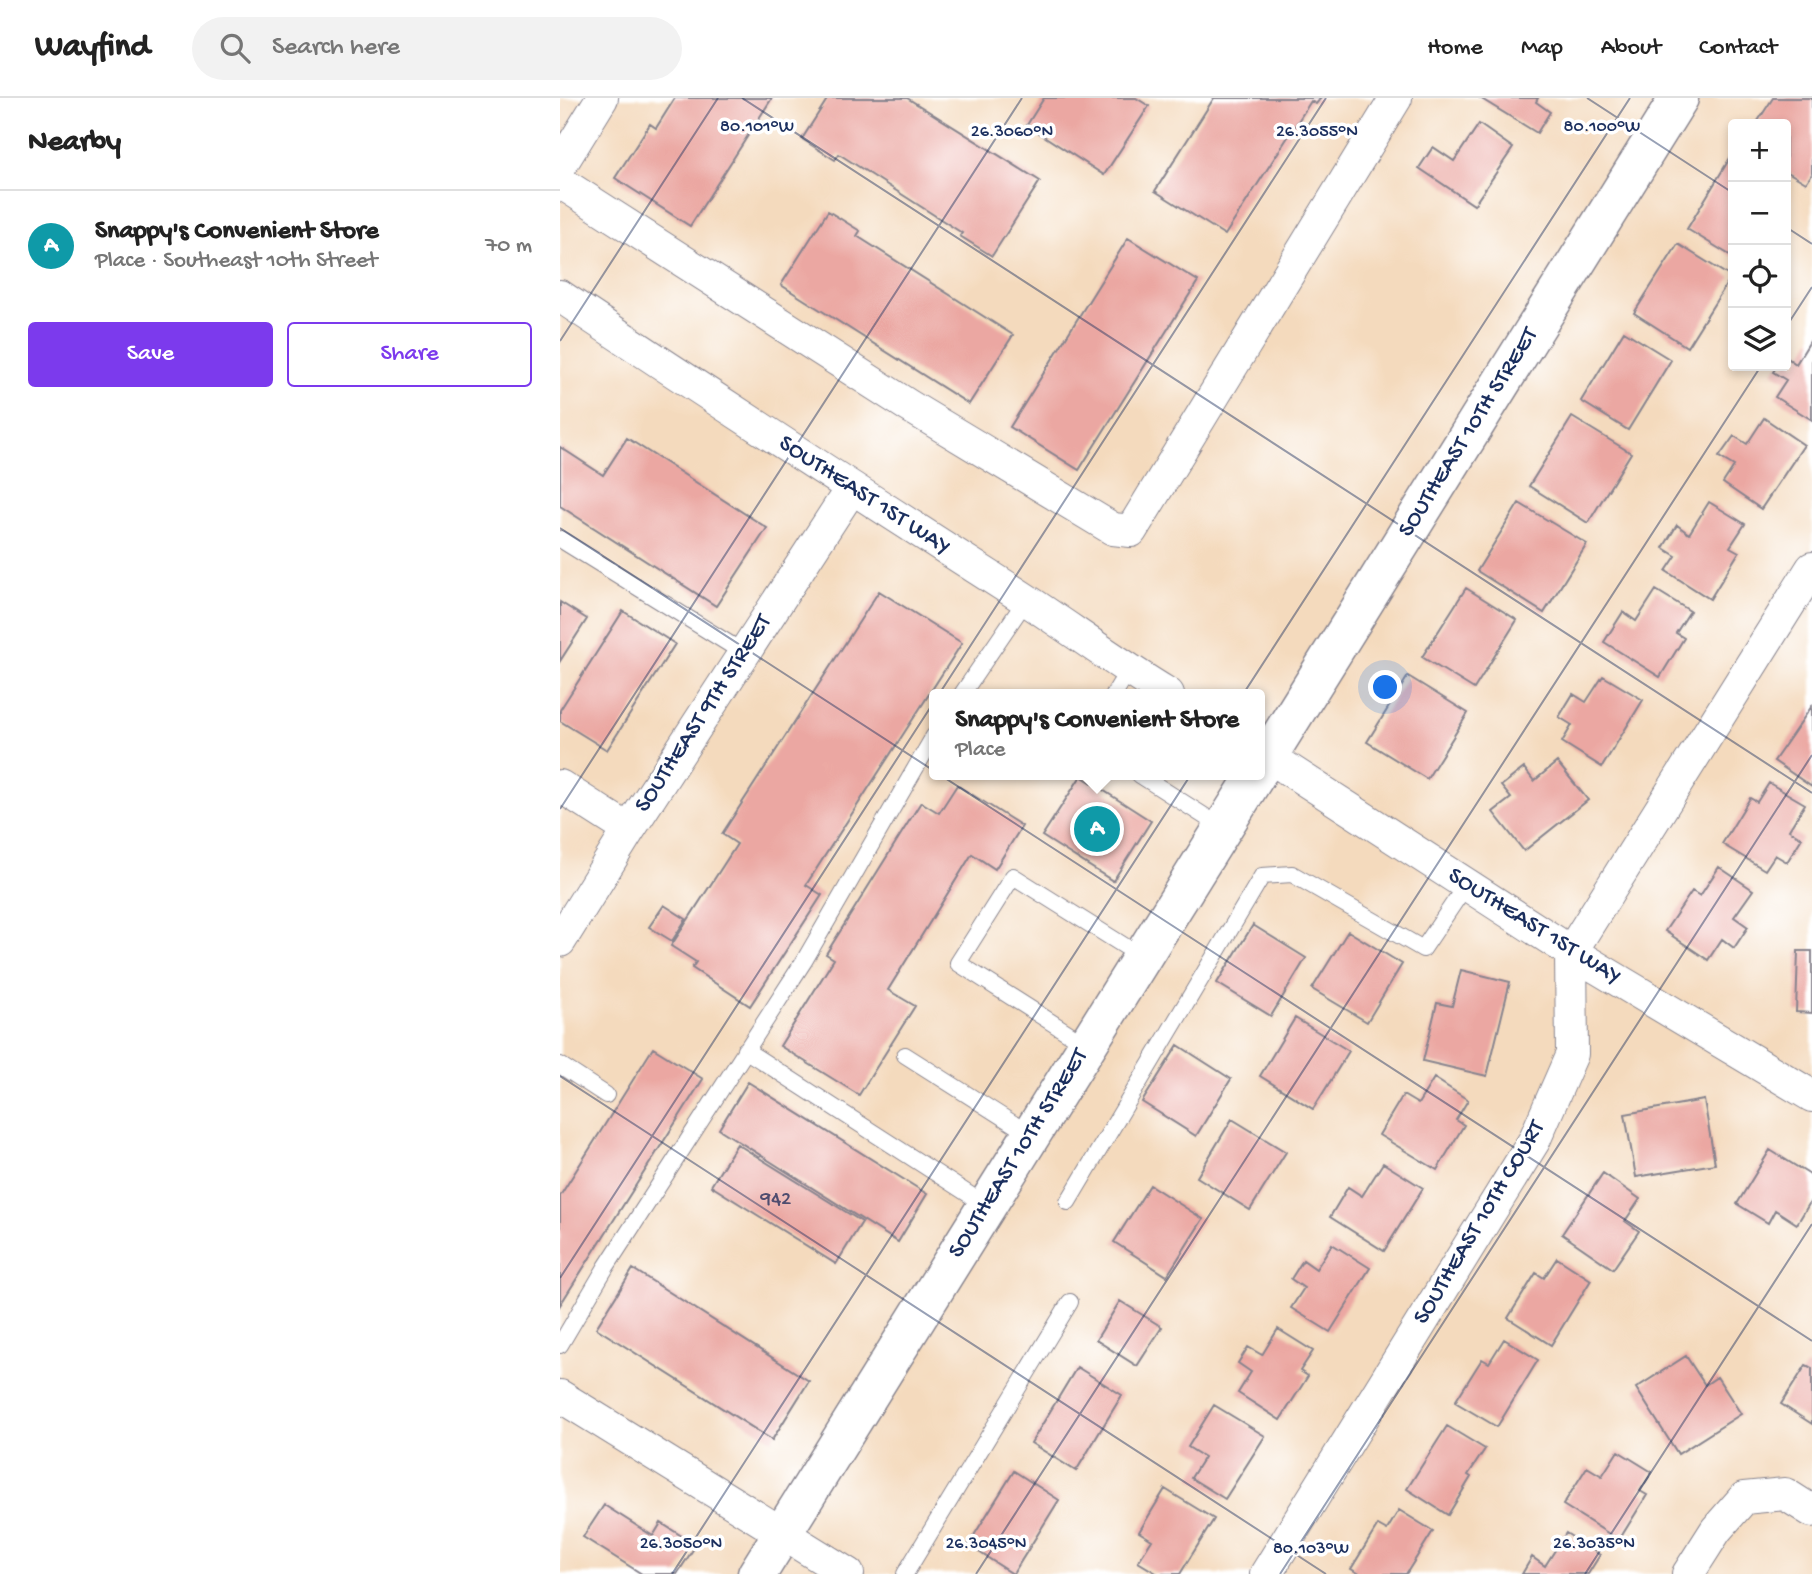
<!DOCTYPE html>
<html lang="en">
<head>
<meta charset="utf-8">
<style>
  :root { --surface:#fff; --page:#f2f2f2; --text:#222; --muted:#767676; --line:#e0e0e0; --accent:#7c3aed }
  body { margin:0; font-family:"Gochi Hand",sans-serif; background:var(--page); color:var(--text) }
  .controls { position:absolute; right:21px; top:21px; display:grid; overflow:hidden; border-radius:7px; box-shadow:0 4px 10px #0003 }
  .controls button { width:63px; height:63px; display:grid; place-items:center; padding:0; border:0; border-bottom:2px solid var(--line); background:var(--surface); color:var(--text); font:35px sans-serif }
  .you { position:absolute; left:826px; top:590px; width:24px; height:24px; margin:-18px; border:5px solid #fff; border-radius:50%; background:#1a73e8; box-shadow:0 0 0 10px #1a73e833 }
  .badge { display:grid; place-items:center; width:46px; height:46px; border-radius:50%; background:var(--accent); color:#fff; font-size:23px; font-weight:700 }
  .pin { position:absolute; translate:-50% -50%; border:4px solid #fff; box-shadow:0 2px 7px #0006 }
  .popup { position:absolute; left:369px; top:591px; width:336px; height:91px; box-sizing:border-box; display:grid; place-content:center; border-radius:7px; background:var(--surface); filter:drop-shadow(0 2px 5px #0005); font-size:23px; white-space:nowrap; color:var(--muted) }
  .popup b { font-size:26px; color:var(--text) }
  .popup::after { content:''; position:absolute; left:50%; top:100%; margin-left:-14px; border:14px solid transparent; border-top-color:var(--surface) }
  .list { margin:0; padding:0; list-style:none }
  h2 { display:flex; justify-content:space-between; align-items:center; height:91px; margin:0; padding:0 28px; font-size:30px }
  h2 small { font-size:23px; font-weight:400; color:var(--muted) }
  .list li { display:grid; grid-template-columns:46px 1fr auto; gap:21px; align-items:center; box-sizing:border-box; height:112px; padding:0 28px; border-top:2px solid var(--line) }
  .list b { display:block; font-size:26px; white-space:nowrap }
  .list p { margin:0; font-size:23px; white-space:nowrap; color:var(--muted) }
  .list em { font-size:23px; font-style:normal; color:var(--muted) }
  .actions { display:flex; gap:14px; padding:21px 28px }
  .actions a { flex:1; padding:16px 0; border:2px solid var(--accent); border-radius:7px; text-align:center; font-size:24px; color:var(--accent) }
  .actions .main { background:var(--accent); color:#fff }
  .icon { flex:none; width:38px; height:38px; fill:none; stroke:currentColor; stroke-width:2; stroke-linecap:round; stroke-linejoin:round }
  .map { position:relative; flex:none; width:1252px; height:1476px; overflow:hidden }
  header { display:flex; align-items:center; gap:42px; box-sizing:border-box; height:98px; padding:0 35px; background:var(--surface); border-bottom:2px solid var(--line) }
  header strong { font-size:33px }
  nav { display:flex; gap:38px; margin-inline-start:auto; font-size:24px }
  .search { width:490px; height:63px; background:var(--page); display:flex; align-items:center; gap:18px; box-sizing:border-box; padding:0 24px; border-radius:38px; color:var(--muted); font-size:26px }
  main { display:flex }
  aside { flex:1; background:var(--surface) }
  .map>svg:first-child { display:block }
  .building { fill:#eba7a2 }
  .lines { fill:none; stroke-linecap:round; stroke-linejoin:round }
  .lane-casing { stroke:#88848e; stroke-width:18 }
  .street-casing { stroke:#88848e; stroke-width:34 }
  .primary-casing { stroke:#88848e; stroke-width:41 }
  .lane { stroke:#fff; stroke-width:16 }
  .street { stroke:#fff; stroke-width:32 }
  .primary { stroke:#fff; stroke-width:38 }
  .ticks { fill:none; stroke:#1b2f5e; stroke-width:2; stroke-opacity:0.45 }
  .labels { text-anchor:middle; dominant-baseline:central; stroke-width:7; stroke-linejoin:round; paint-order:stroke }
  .number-label { font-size:21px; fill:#4f4d6f }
  .street-label { font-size:24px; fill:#1b2f5e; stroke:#fff }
  .ticks-label { font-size:18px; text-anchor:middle; fill:#1b2f5e; stroke:#fff; stroke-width:7; stroke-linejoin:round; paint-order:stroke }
</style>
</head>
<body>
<header>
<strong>Wayfind</strong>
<div class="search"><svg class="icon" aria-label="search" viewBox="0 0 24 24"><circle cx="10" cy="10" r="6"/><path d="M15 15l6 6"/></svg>Search here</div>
<nav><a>Home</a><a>Map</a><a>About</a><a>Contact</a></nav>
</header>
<main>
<aside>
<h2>Nearby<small></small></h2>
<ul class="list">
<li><span class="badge" style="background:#0f9aa8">A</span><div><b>Snappy's Convenient Store</b><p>Place · Southeast 10th Street</p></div><em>70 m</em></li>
</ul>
<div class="actions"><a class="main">Save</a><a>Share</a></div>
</aside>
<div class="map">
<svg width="1252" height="1476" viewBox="0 0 1252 1476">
  <rect width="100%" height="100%" fill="#fff"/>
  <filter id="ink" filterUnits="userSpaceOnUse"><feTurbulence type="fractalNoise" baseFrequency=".0143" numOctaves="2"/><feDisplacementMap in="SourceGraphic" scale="14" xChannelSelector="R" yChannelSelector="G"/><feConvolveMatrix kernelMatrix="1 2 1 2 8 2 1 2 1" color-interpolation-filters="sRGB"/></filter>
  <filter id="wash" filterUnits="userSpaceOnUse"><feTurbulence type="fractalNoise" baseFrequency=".00686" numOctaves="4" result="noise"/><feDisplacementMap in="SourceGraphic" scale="28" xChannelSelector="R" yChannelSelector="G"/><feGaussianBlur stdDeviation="1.57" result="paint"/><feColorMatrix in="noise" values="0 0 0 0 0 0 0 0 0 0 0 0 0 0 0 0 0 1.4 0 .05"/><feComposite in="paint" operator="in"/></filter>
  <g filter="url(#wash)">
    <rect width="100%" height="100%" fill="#f4dabd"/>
    <g id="blocks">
      <path class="building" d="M115 0H212L130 128 55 80 90 26 96 30Z
        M268 0H347L480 83 432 158 400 138 402 135 279 56 275 62 242 41Z
        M484 0H576L589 8 544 77 467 27Z
        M654 0H761L756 6 751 3 665 137 595 93Z
        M920 0H978L976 4 990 14 977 35Z
        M1213 0H1252V76L1246 85 1226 73V26H1196Z
        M919 26 953 50 914 107 859 70 873 49 894 63Z
        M1170 60 1173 62V159L1127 131Z
        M268 113 300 133 297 138 453 237 409 306 221 187Z
        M568 140 638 183 519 372 450 329Z
        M1118 146 1171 179 1127 249 1074 215Z
        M1064 233 1111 262 1068 332 1021 303Z
        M1252 240V322L1215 299 1226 282 1213 274 1217 268H1226V259L1236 266Z
        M1012 319 1071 355 1028 425 969 388Z
        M1204 320 1244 347 1201 411 1163 385 1174 368 1159 359 1174 338 1187 346Z
        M67 340 207 430 156 508 0 408V349L43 377Z
        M1149 404 1185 426 1170 449 1179 454 1150 501 1106 473 1116 458 1103 450 1117 427 1129 436Z
        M959 405 1027 446 984 515 917 473Z
        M906 490 957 522 914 591 862 559Z
        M1096 492 1130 513 1116 535 1124 540 1100 579 1044 544 1063 514 1076 523Z
        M319 493 402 545 246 787 262 797 190 908 132 870 136 864 111 848 177 746 162 736Z
        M0 504 27 521 0 563Z
        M63 513 115 546 47 652 0 623V612Z
        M848 578 908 615 867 681 807 644Z
        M1043 578 1083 602 1042 669 1002 644 1012 627 999 619 1013 596 1026 604Z
        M1252 608V689L1214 663Z
        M997 664 1028 702 964 753 933 714 951 700 941 688 964 670 974 683Z
        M521 678 591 723 553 783 482 738Z
        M1209 685 1245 706 1229 732 1242 740 1227 764 1215 757 1205 772 1162 746 1190 700 1197 704Z
        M397 687 462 728 435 771 412 756 328 892 355 908 299 997 220 948 274 861 266 856 361 704 379 715Z
        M1159 769 1193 792 1174 819 1188 829 1174 850 1162 841 1148 862 1105 833 1132 793 1140 798Z
        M104 807 126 821 112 843 89 829Z
        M693 827 746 860 711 918 657 885Z
        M788 833 842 866 807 924 752 891Z
        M1238 853H1252V915L1236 914Z
        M901 872 950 884 927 978 863 963 877 905 892 908Z
        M735 920 789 953 753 1011 700 978Z
        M618 947 671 981 636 1038 582 1004Z
        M93 950 143 981 0 1207V1098Z
        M874 980 908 1002 896 1022 904 1027 877 1072 819 1037 843 997 858 1006Z
        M188 984 367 1096 338 1144 159 1031Z
        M1144 1002 1155 1066 1076 1079 1065 1016Z
        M672 1021 726 1054 690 1112 637 1079Z
        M177 1046 302 1124 276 1166 151 1088Z
        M1210 1052 1252 1078V1101L1237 1126 1215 1112 1208 1125 1177 1106Z
        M823 1065 863 1090 824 1153 770 1119 788 1089 802 1098Z
        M1043 1075 1080 1101 1065 1123 1079 1133 1053 1171 1002 1136Z
        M590 1087 643 1121 607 1178 554 1144Z
        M772 1146 810 1170 770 1234 731 1210 744 1190 731 1181 743 1162 756 1171Z
        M997 1160 1031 1182 991 1247 948 1220 976 1175 984 1180Z
        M73 1171 249 1283 212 1342 36 1230Z
        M560 1203 602 1229 577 1268 536 1242Z
        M718 1231 753 1253 740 1273 748 1278 720 1322 678 1295 691 1274 678 1265 688 1249 702 1257Z
        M944 1241 978 1262 937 1329 895 1304 922 1261 929 1265Z
        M1126 1258 1145 1287 1157 1279 1181 1316 1118 1356 1076 1290Z
        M1246 1267 1252 1270V1326L1221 1306Z
        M517 1269 562 1297 516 1373 471 1345Z
        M654 1307 705 1338 665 1401 631 1380 644 1359 628 1349Z
        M887 1328 925 1351 908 1377 911 1379 888 1417 847 1391Z
        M1058 1353 1092 1374 1080 1393 1087 1397 1059 1442 1003 1407 1027 1369 1042 1378Z
        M454 1373 499 1402 453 1476 408 1447Z
        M605 1391 654 1421 620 1476H598L578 1464 592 1442 579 1434Z
        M44 1407 93 1438 101 1425 136 1447 117 1476H82L23 1439Z
        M839 1412 873 1433 846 1476H800L791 1471 818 1427 827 1432Z
        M1006 1435 1040 1457 1028 1476H962L972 1459 985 1468Z"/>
    </g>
  </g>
  <g filter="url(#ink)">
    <use href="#blocks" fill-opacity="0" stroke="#88848e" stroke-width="2"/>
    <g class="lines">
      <g class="lane-casing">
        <path id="lane" d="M0 441 184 555
          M402 596 466 502
          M554 596 568 573
          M580 677 663 730
          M527 947 398 865 453 778 582 859
          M185 952 427 1108
          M345 957 471 1037
          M0 967 46 997
          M508 1104 702 778 732 776 863 851 906 787
          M0 1247 46 1169 244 863 374 638
          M345 1476 510 1204"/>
      </g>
      <g class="street-casing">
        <path id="street" d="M0 68 42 0
          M0 84 349 308 553 431 571 433 836 0
          M0 198C153 300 307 400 462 499 511 531 558 566 608 596
          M700 653 1011 854 1252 998
          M0 688 69 732
          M0 843 69 732 291 391
          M0 1298 288 1476
          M706 1476 974 1043 1012 956 1011 854 1252 470
          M1128 1476 1156 1432 1184 1400 1225 1396 1252 1413"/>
      </g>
      <g class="primary-casing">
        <path id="primary" d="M700 671 1119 0
          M197 1476 696 677"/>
      </g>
      <use href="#lane" class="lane"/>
      <use href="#street" class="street"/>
      <use href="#primary" class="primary"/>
    </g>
  </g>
  <path class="ticks" d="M182 0 1252 695M1027 0 1173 95M1226 129 1252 146M1226 229 1252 189M0 243 158 0M0 430 1252 1243M0 711 462 0M0 978 766 1476M0 1180 766 0M112 1476 1070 0M416 1476 1201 268M720 1476 1252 657M1025 1476 1252 1126"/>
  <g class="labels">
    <g class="number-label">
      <text x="216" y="1102">942</text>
    </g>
    <g class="street-label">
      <text transform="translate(909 335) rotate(-58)">SOUTHEAST 10TH STREET</text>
      <text transform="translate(304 398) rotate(33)">SOUTHEAST 1ST WAY</text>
      <text transform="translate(144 616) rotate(-57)">SOUTHEAST 9TH STREET</text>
      <text transform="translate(974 829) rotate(32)">SOUTHEAST 1ST WAY</text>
      <text transform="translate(459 1056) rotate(-58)">SOUTHEAST 10TH STREET</text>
      <text transform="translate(920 1125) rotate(-59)">SOUTHEAST 10TH COURT</text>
    </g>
  </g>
  <g class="ticks-label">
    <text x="1042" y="33">80.100°W</text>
    <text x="197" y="33">80.101°W</text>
    <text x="452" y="38">26.3060°N</text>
    <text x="757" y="38">26.3055°N</text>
    <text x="121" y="1450">26.3050°N</text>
    <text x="426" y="1450">26.3045°N</text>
    <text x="1034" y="1450">26.3035°N</text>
    <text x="751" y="1455">80.103°W</text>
  </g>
</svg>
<div class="controls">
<button>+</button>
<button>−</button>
<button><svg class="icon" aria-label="locate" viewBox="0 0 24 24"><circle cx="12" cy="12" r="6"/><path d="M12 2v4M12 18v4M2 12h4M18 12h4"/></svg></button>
<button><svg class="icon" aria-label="layers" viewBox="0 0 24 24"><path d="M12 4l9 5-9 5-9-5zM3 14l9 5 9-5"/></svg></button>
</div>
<div class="you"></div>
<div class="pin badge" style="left:537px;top:731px;background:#0f9aa8">A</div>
<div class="popup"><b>Snappy's Convenient Store</b>Place</div>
</div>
</main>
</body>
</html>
